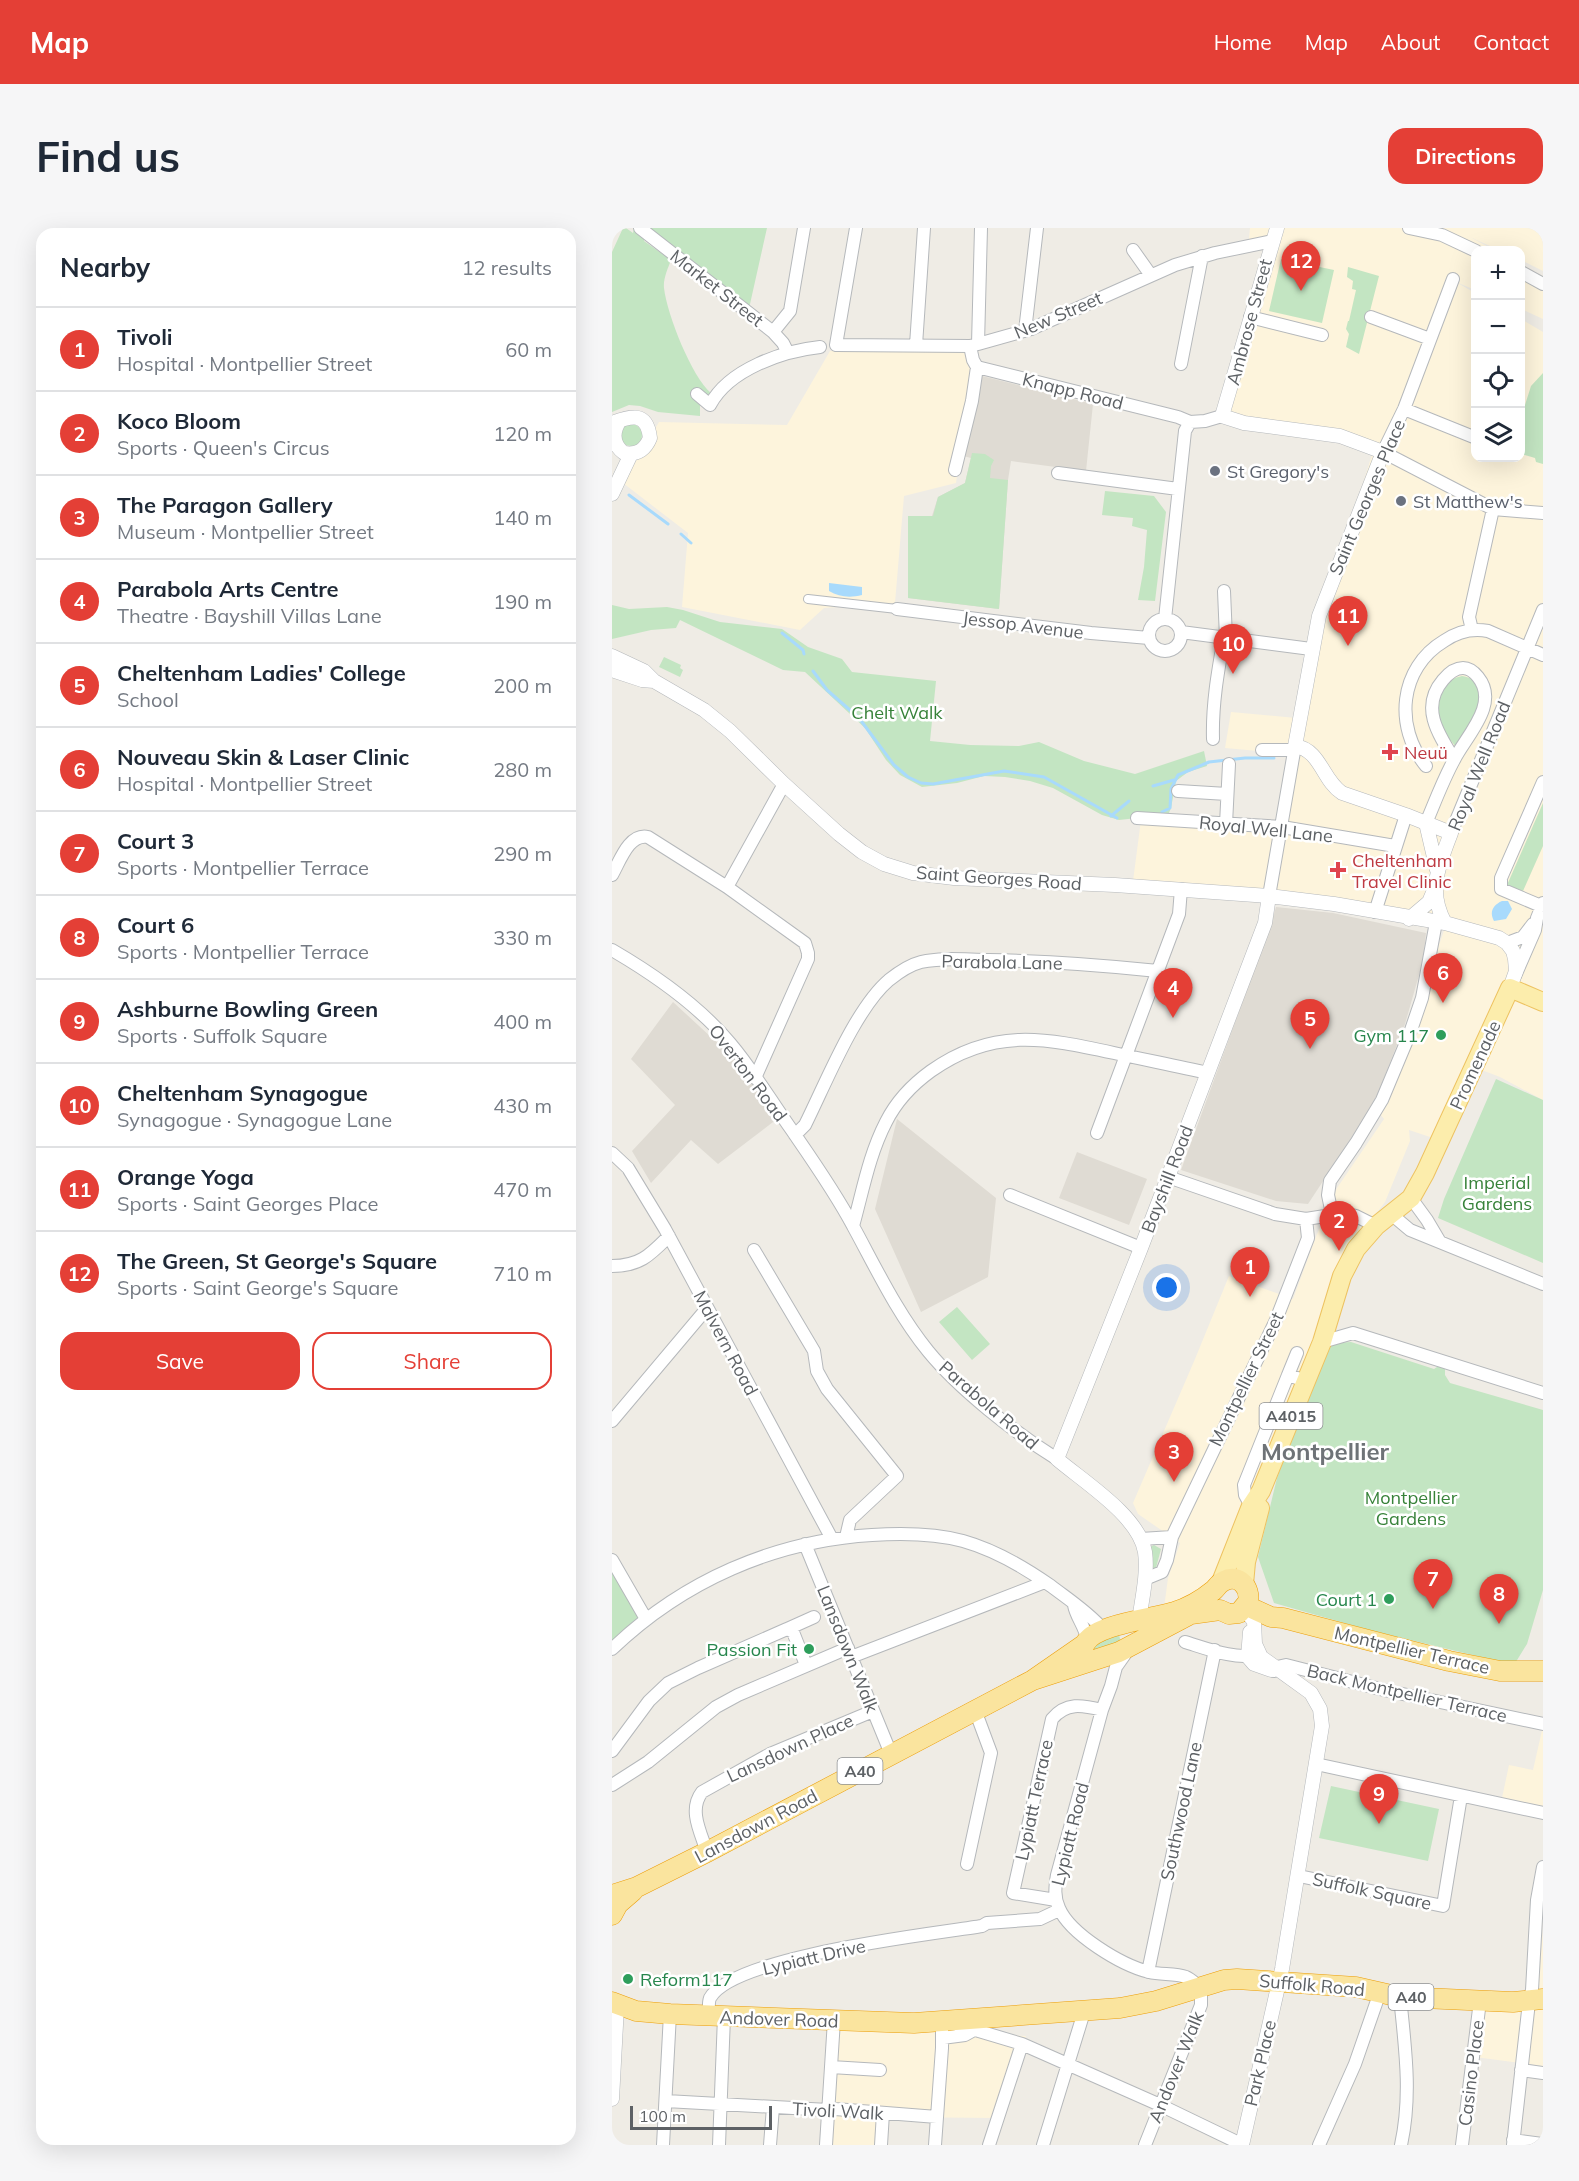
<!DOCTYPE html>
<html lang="en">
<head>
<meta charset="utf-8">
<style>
  :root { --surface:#fff; --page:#f6f6f7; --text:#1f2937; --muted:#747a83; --line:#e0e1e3; --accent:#e43f36 }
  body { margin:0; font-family:Mulish,sans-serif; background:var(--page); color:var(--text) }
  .controls { position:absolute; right:18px; top:18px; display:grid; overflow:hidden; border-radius:12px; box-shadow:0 6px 24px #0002 }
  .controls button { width:54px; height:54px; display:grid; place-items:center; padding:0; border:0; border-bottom:2px solid var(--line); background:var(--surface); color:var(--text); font:30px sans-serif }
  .scale { position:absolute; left:18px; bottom:15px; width:142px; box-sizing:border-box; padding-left:6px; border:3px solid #5d6165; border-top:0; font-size:16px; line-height:21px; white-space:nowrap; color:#5d6165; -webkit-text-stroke:4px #fff; paint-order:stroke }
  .you { position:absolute; left:555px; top:1060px; width:21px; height:21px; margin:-15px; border:4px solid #fff; border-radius:50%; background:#1a73e8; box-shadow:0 0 0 9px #1a73e833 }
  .badge { display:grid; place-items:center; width:39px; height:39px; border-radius:50%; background:var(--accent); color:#fff; font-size:20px; font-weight:700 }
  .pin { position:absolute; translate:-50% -50px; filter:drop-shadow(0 2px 3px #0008) }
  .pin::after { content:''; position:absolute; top:32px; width:21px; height:18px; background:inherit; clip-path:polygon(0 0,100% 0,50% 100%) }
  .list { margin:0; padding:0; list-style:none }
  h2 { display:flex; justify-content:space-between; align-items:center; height:78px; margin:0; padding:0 24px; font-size:26px }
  h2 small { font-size:20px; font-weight:400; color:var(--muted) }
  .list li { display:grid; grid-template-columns:39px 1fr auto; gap:18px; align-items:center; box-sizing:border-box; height:84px; padding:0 24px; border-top:2px solid var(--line) }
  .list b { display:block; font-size:22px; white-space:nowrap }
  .list p { margin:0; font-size:20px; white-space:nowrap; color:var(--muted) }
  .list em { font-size:20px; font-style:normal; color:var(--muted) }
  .actions { display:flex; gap:12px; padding:18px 24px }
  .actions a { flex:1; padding:14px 0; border:2px solid var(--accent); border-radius:18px; text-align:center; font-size:21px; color:var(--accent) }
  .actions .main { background:var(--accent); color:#fff }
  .icon { flex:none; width:33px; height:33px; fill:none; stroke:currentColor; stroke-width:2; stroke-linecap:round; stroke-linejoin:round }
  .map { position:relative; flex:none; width:931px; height:1917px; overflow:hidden; border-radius:18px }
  header { display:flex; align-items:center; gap:36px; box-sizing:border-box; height:84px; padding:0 30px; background:var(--accent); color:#fff }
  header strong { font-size:28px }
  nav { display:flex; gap:33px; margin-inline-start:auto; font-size:21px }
  .intro { display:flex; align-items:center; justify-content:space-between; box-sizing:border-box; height:144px; padding:0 36px }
  h1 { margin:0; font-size:42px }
  .button { padding:15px 27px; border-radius:18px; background:var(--accent); color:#fff; font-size:21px; font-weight:700 }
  main { display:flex; gap:36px; padding:0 36px }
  aside { flex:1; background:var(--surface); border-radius:18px; box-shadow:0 6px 24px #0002 }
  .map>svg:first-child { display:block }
  .commercial { fill:#fdf4dc }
  .education { fill:#dfdbd3 }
  .green { fill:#c3e5c2 }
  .water { fill:#a8dafc }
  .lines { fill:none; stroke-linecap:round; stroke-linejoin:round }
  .stream { stroke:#a8dafc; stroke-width:3 }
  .pedestrian-casing { stroke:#b5b8bb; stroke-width:10 }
  .minor-casing { stroke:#b5b8bb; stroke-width:14 }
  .tertiary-casing { stroke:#b5b8bb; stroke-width:15 }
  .primary-casing { stroke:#edc260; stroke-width:20 }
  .trunk-casing { stroke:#ec9e08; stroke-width:21 }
  .pedestrian { stroke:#fff; stroke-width:8 }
  .minor { stroke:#fff; stroke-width:12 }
  .tertiary { stroke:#fff; stroke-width:14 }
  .primary { stroke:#fcedac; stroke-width:18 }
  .trunk { stroke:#fae49e; stroke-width:20 }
  .worship-dot { fill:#6b7280; stroke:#fff; stroke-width:2 }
  .health-dot { fill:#e0444e; stroke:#fff; stroke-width:2 }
  .leisure-dot { fill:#2e9e5b; stroke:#fff; stroke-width:2 }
  .labels { text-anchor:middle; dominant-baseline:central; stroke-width:5; stroke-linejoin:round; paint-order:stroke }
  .shield { fill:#fff; stroke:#8e9093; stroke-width:1.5 }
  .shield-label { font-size:16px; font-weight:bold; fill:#5d6165 }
  .street-label { font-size:18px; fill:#5d6165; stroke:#fff }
  .worship-label { font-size:18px; fill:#5b616d; stroke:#fff; text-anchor:start }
  .park-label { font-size:18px; fill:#378239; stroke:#fff }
  .health-label { font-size:18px; fill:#be3a42; stroke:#fff; text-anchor:start }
  .leisure-label { font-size:18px; fill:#27864d; stroke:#fff; text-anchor:end }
  .district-label { font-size:24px; font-weight:bold; fill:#6e7377; stroke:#fff }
</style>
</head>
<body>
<header>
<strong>Map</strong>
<nav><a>Home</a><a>Map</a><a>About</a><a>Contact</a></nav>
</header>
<div class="intro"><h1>Find us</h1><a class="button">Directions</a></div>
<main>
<aside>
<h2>Nearby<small>12 results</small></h2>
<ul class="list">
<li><span class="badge">1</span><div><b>Tivoli</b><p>Hospital · Montpellier Street</p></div><em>60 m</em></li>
<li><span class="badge">2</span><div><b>Koco Bloom</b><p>Sports · Queen's Circus</p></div><em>120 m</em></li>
<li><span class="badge">3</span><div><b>The Paragon Gallery</b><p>Museum · Montpellier Street</p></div><em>140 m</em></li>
<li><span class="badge">4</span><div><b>Parabola Arts Centre</b><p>Theatre · Bayshill Villas Lane</p></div><em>190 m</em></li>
<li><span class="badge">5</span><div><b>Cheltenham Ladies' College</b><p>School</p></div><em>200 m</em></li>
<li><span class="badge">6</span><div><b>Nouveau Skin &amp; Laser Clinic</b><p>Hospital · Montpellier Street</p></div><em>280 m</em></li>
<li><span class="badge">7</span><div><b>Court 3</b><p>Sports · Montpellier Terrace</p></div><em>290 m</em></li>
<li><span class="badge">8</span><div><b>Court 6</b><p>Sports · Montpellier Terrace</p></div><em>330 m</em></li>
<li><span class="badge">9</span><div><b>Ashburne Bowling Green</b><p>Sports · Suffolk Square</p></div><em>400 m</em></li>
<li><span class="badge">10</span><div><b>Cheltenham Synagogue</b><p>Synagogue · Synagogue Lane</p></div><em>430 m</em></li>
<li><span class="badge">11</span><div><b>Orange Yoga</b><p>Sports · Saint Georges Place</p></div><em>470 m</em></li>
<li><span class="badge">12</span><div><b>The Green, St George's Square</b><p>Sports · Saint George's Square</p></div><em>710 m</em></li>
</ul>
<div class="actions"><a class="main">Save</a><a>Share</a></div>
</aside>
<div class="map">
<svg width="931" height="1917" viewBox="0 0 931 1917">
  <rect width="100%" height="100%" fill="#efece5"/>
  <path class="commercial" d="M638 0H931V43L909 32V22H887L858 9 882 22H864L863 62 844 54 863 65 864 230H909V91L931 104V872L888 849 867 841 833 914 797 902 798 913 773 974 753 1000 692 1143 651 1231 606 1349 572 1377 552 1380 556 1350 568 1315 526 1286 521 1275 583 1131 617 1048 681 1071 705 1006 725 960 772 891 768 886 835 694 521 653 529 592 663 602 678 526 613 520 619 484 684 490 712 380 763 217 615 184 654 21 636 20Z
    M909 36 931 48V91L909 81Z
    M363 121 344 255 292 268 283 375 212 380 188 402 70 379 76 305 11 255 47 194 175 197 218 123Z
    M931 1498V1578L890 1570 897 1537 921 1542Z
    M931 1704V1765L925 1766Z
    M931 1779V1838L863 1829 869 1783Z
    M223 1799 414 1808 384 1890 275 1889 271 1917H216Z"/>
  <path class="education" d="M370 148 481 176 474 243 399 233 396 252 387 381 296 370V288H320L326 269 353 255 359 230 351 228Z
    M664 679 721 685 814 705 811 733 793 796 767 863 759 880 696 976 664 973 569 942 658 699Z
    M61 774 125 833 165 891 106 936 79 912 39 955 20 923 63 877 19 831Z
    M285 891 384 970 376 1049 309 1084 263 981Z
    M465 924 535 951 517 997 447 970Z"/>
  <path class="green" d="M11 0H14L21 5 22 0H155L136 85 34 5 32 13 59 32C56 40 51 51 52 60 55 87 80 149 99 165V169L95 170 84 162 79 168 88 176V188L46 184 28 178 17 177 0 184V24Z
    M669 31 722 42 710 95 657 83Z
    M736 39 767 48 747 126 734 119 737 106 734 101 736 93H737L744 62 740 61 741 53 735 49Z
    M931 145V236L924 234 923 230 909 226V180L913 177 919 158Z
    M8 207a11 11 0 1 1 22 0a11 11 0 1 1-22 0Z
    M360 225 373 226 382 232 379 238 378 250 396 252 387 381 296 370V288H321L326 269 353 255Z
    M493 263 542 268 554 284 543 373 526 372 532 339 535 302 520 298 521 290 490 287Z
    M0 377 17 381 55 379 71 382 108 394 170 401 196 419 230 431 240 444 324 453 318 513 358 517 407 518 427 514 472 533 523 546 592 523 595 538 576 544 564 553 559 580 554 592 525 590 507 592 490 587 441 560 418 553 393 549 372 548 345 555 310 559 288 547 274 532 253 500 193 444 171 442 68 392 64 400 39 402 0 411Z
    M52 429 69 437 68 440 71 442 68 449 47 439Z
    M850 448C866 450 867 461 870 474L844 519C840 513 835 510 832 504 820 485 826 452 850 448Z
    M931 575V618L911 663 895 657Z
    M884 851 931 872V1035L826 990 832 971Z
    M345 1079 378 1116 360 1132 327 1094Z
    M739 1114 822 1141 828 1137 833 1141V1147L838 1155 931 1182V1362L915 1416 902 1437 757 1402 662 1375 646 1329 665 1250 707 1136 710 1124 723 1115Z
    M542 1317 549 1321 544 1340 540 1343 538 1319Z
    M0 1332 34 1391 0 1421Z
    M504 1406 507 1407 509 1415 479 1423 478 1415Z
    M719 1558 827 1581 816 1633 707 1610Z"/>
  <path class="water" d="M217 355 250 359V367C238 370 227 369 217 363Z
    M890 673H896L900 681 894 691 882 693C877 684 881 677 890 673Z"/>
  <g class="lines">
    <path class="stream" d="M17 267 56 296
      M69 306 79 315
      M170 405 191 422 192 426
      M201 443 215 462 247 490 282 537 296 549 309 555 321 556 392 543 432 549 505 590
      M541 558 562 552
      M550 584 558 580 559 561 566 547 597 534 633 530H662
      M499 588 517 573"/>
    <g class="pedestrian-casing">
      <path id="pedestrian" d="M196 371 285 381"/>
    </g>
    <g class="minor-casing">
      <path id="minor" d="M28 0 161 104 171 115 176 125
        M244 0 224 117 358 118 366 116 419 101 563 37 603 25 660 13
        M797 0 830 7 864 23
        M521 22 538 46
        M909 44 931 56
        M841 51 792 181 771 224 881 281 931 285
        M638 89 710 107
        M759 89 818 111
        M413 103 425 0
        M161 104 178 83 192 0
        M366 116 369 0
        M304 117 312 0
        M358 118 361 132 365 139 566 189 578 194
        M569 136 590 28
        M85 166 98 177C117 141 171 123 208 119
        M792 181 864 210
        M343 242 360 173 365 139
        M446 245 566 261
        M612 363 614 410
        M285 381 479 405 537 410
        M553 391 573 203 578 194 593 193 610 188
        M537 407a16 16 0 1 1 32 0a16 16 0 1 1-32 0Z
        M860 402 857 389 881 281
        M569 404 699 421
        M601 511C600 476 606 443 612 409
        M650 522H682
        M814 538C782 499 787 440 832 413 845 404 860 400 876 403L931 427
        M566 563 615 566
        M525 590 670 599 783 618
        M814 595C823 574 831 552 842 532 854 508 888 476 866 449 862 444 857 440 851 440 843 440 836 446 831 452 808 479 826 506 842 531
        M614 596 617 536
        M839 605 931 382
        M0 647C8 633 17 605 36 609L115 659 193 715 196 725V731L143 850
        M115 659 172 556
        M657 668 683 518
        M929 678 889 661V650L931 554
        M763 684 794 587
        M895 715 911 709 921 696
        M0 722C43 747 86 777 118 815 141 842 159 873 179 901 201 933 223 964 241 998
        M903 748 923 702 925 690 931 675
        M485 905 567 686 569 661
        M183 907 193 897C214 855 243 781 277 752 287 744 297 737 309 734 331 729 355 732 377 732 434 733 490 737 546 743
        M0 925 16 940 53 1001 220 1311
        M556 949 663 986 694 991 732 985 744 988 764 998
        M398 967 529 1020
        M799 970 815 992 828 1014
        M720 986 716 967 718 953 744 915 770 872 798 805 810 770 824 694
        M779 986 798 1002 931 1056
        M142 1022 202 1123 205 1143 215 1161 285 1248 238 1292 234 1309
        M0 1038C28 1038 38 1027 57 1008
        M710 1114 741 1105 931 1165
        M676 1147 685 1125
        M0 1193 91 1085 96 1082
        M445 1231C403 1205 347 1161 316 1123 285 1085 264 1040 241 998 251 962 257 927 274 894 284 874 301 856 319 843 381 799 433 810 502 825 534 832 565 838 596 845
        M639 1278 633 1267 632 1257 676 1147 694 1153
        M529 1311 560 1309
        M193 1316 279 1526
        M0 1332 34 1391
        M533 1351 550 1344 555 1332 560 1309 664 1092 696 1010 694 991
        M462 1377C464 1389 473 1398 475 1411
        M173 1402 202 1389
        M573 1414C593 1420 626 1433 645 1426
        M0 1421C71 1353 162 1313 260 1307 291 1305 321 1305 351 1313 383 1322 412 1339 439 1358 456 1371 473 1382 488 1398L496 1400
        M516 1422 504 1439 499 1458 490 1482 445 1647C443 1659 442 1669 447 1680 458 1706 509 1737 537 1744 549 1747 563 1745 574 1749 579 1751 585 1757 589 1760V1777L533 1917
        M239 1429 433 1354
        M662 1443 665 1439 674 1437 772 1462 931 1496
        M0 1523 37 1473 56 1455 86 1440 175 1401 181 1404 194 1437
        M704 1536 931 1585
        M0 1557 36 1534 104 1479 126 1467 236 1420
        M95 1624C89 1605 76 1582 90 1564L158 1526 261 1483
        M355 1636 379 1525 363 1482
        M687 1648 831 1678 849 1568
        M444 1672 401 1665 440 1491C454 1474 470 1477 490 1482
        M536 1744 603 1422
        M788 1769C793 1819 800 1867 789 1917
        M97 1789C97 1783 96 1775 98 1770 121 1728 321 1706 370 1698L375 1695 428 1691 447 1682
        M330 1810 353 1807 362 1802
        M219 1839 268 1842
        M909 1842 931 1845
        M54 1873 216 1882 223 1881 325 1889
        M901 1912 931 1916
        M51 1917 58 1786
        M107 1917 112 1789
        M158 1917 161 1879
        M214 1917 222 1792
        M269 1917 271 1885
        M323 1917 330 1820V1792L410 1816 548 1877 631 1917
        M377 1917 410 1816
        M431 1917 472 1784
        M707 1917 743 1836 768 1764
        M850 1917 868 1773
        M901 1917 917 1774 920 1762 925 1672 931 1639"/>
    </g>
    <g class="tertiary-casing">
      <path id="tertiary" d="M665 0 610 188 632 195 728 208 771 224 707 388 683 518C709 522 710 552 730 565L794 587 839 605C827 637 815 662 833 695
        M0 195C19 188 35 183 38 210 33 222 26 227 12 225 0 216 0 204 8 192
        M0 266 19 226
        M0 428 32 443 42 453 92 482 118 503 172 556 227 606 250 624 272 636 301 645 342 650 503 657 657 668 722 676 833 695 887 710 895 715 901 723 903 731 904 743 898 760
        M0 442 30 452 42 453
        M814 595 825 642
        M797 691 817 674 823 660
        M527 1393C530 1370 536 1346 533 1324 527 1288 472 1254 445 1231L529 1020 653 695 657 668
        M638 1404 636 1429 642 1436 659 1442
        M0 1871 5 1778
        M630 1917 670 1741 710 1498 708 1481 699 1465 649 1429 643 1416 642 1393 632 1381"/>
    </g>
    <g class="primary-casing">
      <path id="primary" d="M609 1354 639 1278 649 1263 710 1114 730 1048 744 1021 764 998 799 970 813 945 898 760 931 774
        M632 1356 634 1334 648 1280"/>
    </g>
    <g class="trunk-casing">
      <path id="trunk" d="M635 1378 659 1389 671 1390 837 1433 888 1443H931
        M0 1667 25 1659 95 1624 421 1452 473 1416C482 1396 542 1391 562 1384 576 1380 591 1371 602 1362 605 1359 607 1355 612 1353 627 1345 639 1360 636 1374L627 1385 617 1386 608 1382 579 1386 507 1424 421 1452
        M0 1687 6 1676 21 1663
        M0 1774 24 1783 58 1786 302 1795 508 1780 544 1773 612 1752 625 1751 744 1759 788 1769 901 1774 931 1771"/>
    </g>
    <use href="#pedestrian" class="pedestrian"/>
    <use href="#minor" class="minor"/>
    <use href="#tertiary" class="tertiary"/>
    <use href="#primary" class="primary"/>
    <use href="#trunk" class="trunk"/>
  </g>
  <g class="worship-dot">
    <circle cx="603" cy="243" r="6"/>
    <circle cx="789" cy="273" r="6"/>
  </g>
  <g class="health-dot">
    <path d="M775 515h6v6h6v6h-6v6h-6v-6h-6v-6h6z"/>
    <path d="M723 633h6v6h6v6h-6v6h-6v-6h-6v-6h6z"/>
  </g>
  <g class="leisure-dot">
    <circle cx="829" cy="807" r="6"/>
    <circle cx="777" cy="1371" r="6"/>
    <circle cx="197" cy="1421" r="6"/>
    <circle cx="16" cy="1751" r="6"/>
  </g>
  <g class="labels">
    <g class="shield">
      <rect x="647.5" y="1175" width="63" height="26" rx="4.5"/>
      <rect x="225.5" y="1530" width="45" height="26" rx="4.5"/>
      <rect x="776.5" y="1756" width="45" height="26" rx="4.5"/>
    </g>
    <g class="shield-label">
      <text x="679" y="1188">A4015</text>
      <text x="248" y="1543">A40</text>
      <text x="799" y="1769">A40</text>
    </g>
    <g class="street-label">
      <text transform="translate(105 60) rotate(38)">Market Street</text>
      <text transform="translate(446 87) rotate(-23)">New Street</text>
      <text transform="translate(637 94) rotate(-75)">Ambrose Street</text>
      <text transform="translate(461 163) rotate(14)">Knapp Road</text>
      <text transform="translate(755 269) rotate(-67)">Saint Georges Place</text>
      <text transform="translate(411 397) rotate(7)">Jessop Avenue</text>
      <text transform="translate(867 538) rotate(-68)">Royal Well Road</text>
      <text transform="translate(654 601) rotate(6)">Royal Well Lane</text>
      <text transform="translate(387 650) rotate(4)">Saint Georges Road</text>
      <text transform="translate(390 734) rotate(1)">Parabola Lane</text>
      <text transform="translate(863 837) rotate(-65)">Promenade</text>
      <text transform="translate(136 845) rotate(53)">Overton Road</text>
      <text transform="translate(555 951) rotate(-69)">Bayshill Road</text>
      <text transform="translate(114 1115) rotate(62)">Malvern Road</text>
      <text transform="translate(634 1151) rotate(-64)">Montpellier Street</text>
      <text transform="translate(377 1177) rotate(41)">Parabola Road</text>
      <text transform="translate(236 1421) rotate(68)">Lansdown Walk</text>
      <text transform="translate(800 1422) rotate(13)">Montpellier Terrace</text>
      <text transform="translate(795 1465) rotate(13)">Back Montpellier Terrace</text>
      <text transform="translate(178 1520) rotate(-25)">Lansdown Place</text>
      <text transform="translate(422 1572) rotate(-78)">Lypiatt Terrace</text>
      <text transform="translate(569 1583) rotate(-78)">Southwood Lane</text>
      <text transform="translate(144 1598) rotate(-28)">Lansdown Road</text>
      <text transform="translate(458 1606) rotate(-76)">Lypiatt Road</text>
      <text transform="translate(760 1663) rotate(12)">Suffolk Square</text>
      <text transform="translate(202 1729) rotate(-13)">Lypiatt Drive</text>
      <text transform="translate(700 1757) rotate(5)">Suffolk Road</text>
      <text transform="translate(167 1791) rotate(2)">Andover Road</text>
      <text transform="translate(648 1835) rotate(-77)">Park Place</text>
      <text transform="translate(564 1839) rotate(-68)">Andover Walk</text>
      <text transform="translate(859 1845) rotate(-83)">Casino Place</text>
      <text transform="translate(226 1883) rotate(3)">Tivoli Walk</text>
    </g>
    <g class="worship-label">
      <text x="615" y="243">St Gregory's</text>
      <text x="801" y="273">St Matthew's</text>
    </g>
    <g class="park-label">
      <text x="285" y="484">Chelt Walk</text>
      <text x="885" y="954">Imperial<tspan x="885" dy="21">Gardens</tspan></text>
      <text x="799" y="1269">Montpellier<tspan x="799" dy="21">Gardens</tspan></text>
    </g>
    <g class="health-label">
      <text x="792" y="524">Neuü</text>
      <text x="740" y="632">Cheltenham<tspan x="740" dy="21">Travel Clinic</tspan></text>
    </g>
    <g class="leisure-label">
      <text x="817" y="807">Gym 117</text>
      <text x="765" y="1371">Court 1</text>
      <text x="185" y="1421">Passion Fit</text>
      <text x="28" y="1751" text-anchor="start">Reform117</text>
    </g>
    <g class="district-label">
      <text x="713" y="1223">Montpellier</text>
    </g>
  </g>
</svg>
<div class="controls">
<button>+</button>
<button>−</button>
<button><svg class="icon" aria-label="locate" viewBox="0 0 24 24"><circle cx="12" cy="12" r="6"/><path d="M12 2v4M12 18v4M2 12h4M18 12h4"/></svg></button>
<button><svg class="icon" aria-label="layers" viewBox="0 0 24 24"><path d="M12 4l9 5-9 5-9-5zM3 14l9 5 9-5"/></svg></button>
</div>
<div class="scale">100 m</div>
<div class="you"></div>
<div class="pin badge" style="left:638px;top:1069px">1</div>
<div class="pin badge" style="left:727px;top:1023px">2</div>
<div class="pin badge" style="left:562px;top:1254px">3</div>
<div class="pin badge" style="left:561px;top:790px">4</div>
<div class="pin badge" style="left:698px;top:821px">5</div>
<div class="pin badge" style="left:831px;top:775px">6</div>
<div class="pin badge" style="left:821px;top:1381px">7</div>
<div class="pin badge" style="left:887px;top:1396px">8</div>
<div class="pin badge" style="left:767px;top:1596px">9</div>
<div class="pin badge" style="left:621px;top:446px">10</div>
<div class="pin badge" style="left:736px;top:418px">11</div>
<div class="pin badge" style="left:689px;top:63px">12</div>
</div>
</main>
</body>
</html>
